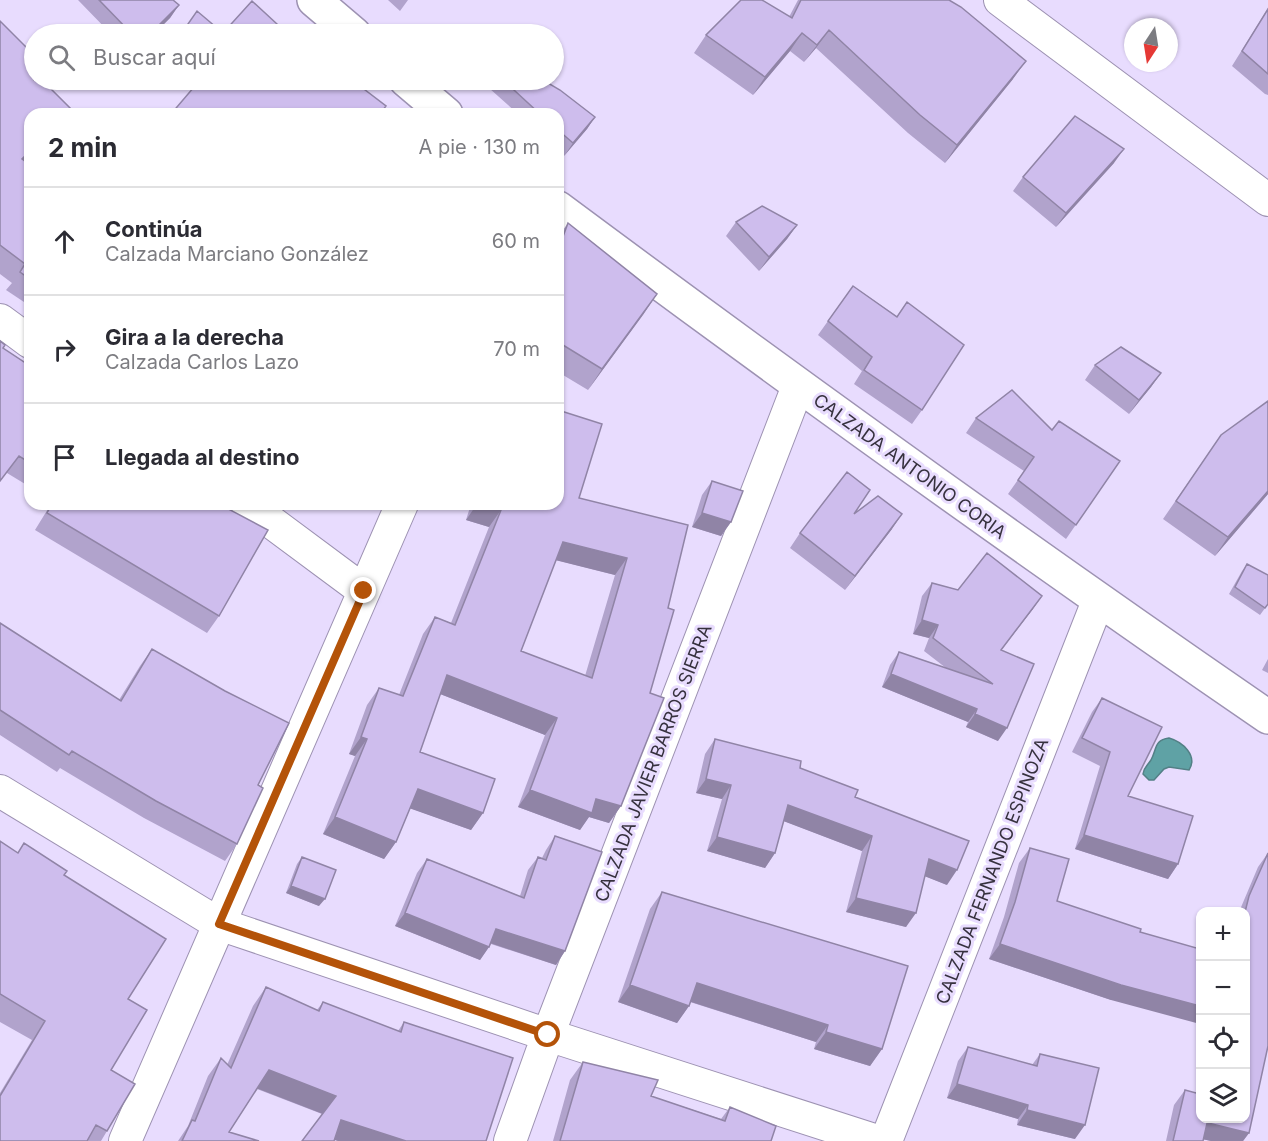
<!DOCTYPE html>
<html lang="es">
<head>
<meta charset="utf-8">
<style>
  :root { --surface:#fff; --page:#f2f2f3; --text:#2b2b33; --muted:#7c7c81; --line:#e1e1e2 }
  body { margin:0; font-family:Inter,sans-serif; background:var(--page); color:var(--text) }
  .controls { position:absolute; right:18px; bottom:18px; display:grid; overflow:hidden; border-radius:12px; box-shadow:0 2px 4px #0004 }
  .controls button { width:54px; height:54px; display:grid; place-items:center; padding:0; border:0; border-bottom:2px solid var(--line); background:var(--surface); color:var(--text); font:30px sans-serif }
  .compass { position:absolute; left:1124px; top:18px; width:54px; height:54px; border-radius:50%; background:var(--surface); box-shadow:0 2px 4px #0004; rotate:192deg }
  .stop { position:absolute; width:18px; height:18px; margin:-14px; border:4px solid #b45309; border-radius:50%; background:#fff }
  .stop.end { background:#b45309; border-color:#fff; box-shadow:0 2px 6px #0008 }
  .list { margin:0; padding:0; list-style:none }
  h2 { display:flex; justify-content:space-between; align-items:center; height:78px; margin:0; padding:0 24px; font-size:26px }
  h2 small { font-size:20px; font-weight:400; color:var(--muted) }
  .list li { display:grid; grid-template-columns:39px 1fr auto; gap:18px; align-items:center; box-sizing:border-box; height:108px; padding:0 24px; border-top:2px solid var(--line) }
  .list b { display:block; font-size:22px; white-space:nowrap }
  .list p { margin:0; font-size:20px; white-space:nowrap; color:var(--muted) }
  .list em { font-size:20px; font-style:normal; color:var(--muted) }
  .icon { flex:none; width:33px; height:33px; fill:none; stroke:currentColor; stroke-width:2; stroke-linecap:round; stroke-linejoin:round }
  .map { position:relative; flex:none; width:1268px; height:1141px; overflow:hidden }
  .search { position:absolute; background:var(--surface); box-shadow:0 2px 4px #0004; left:24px; top:24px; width:540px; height:66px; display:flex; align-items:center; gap:15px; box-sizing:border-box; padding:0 21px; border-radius:33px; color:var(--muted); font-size:22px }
  .panel { position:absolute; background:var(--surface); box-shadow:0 2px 4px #0004; left:24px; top:108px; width:540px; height:402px; border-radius:18px }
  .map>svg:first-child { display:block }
  .water { fill:#5fa2a5; stroke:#538086; stroke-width:1.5 }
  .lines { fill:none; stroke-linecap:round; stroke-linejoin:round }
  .street-casing { stroke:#9d92b2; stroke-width:34 }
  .secondary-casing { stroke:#9d92b2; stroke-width:36 }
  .street { stroke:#fff; stroke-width:32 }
  .secondary { stroke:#fff; stroke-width:33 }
  .wall { fill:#b1a3cc; fill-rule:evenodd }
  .shaded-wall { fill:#9084a6 }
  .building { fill:#cebded; stroke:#9084a6; stroke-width:1.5; fill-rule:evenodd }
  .route { stroke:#b45309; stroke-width:8 }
  .labels { text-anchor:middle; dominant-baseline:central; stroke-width:6; stroke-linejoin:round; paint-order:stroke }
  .street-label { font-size:18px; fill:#36313e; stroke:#e8dcfe }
</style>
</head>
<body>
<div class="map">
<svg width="1268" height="1141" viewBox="0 0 1268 1141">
  <rect width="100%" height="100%" fill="#e8dcfe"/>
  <path class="water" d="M1169 738C1183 742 1198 756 1189 770L1169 767 1164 769 1154 780H1149L1143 774C1144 767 1147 766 1151 760 1157 749 1154 740 1169 738Z"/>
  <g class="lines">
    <g class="street-casing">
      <path id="street" d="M1000 0 1268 200
        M0 320 30 342
        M247 504 364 591
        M0 791 219 924 548 1035 877 1141
        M125 1141 402 504
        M510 1141 548 1035 798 386
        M886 1141 1098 601"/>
    </g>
    <g class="secondary-casing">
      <path id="secondary" d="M314 0 354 34
        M406 80 446 114
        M558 208C792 382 1028 552 1268 717"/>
    </g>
    <use href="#street" class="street"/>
    <use href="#secondary" class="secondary"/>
  </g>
  <path class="wall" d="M78 0H173L179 5 170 18 154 34H111Z
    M388 0H408L400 11Z
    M798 0H949L1013 79 945 163 908 133 816 48 804 62 790 51 753 95 694 53 706 35 789 17Z
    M1268 8V95L1265 94 1232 66Z
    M0 21 34 55V68L33 70 30 114V157L26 161 30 165V306L6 290 12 283 0 274Z
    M184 80H320L325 84 193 87Z
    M480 80H543L595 117 587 129 564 156 558 151V114H518Z
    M1114 163 1056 227 1013 191 1023 177Z
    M736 222 797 225 787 239 759 271 726 236Z
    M568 223 657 294 588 390 558 372V237Z
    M853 286 897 316 907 302 922 410 912 424 854 384 862 371 818 335Z
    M3 348 30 366V487L7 473Z
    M1095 365 1161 373 1151 387 1129 414 1085 380Z
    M976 418 1052 430 1120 461 1066 539 1008 494 1024 471 966 433Z
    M1221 435 1268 494 1215 556 1163 519Z
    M712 481 731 522 721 536 692 527 702 495Z
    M579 498 668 608 650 693 621 806 609 823 589 817 580 830 518 807 545 735 440 694 420 752 483 813 471 830 410 808 396 842 384 859 323 834 355 756 349 754 367 705 379 688 399 695 423 634 435 617 451 623 489 527 466 520 471 504H558ZM556 560 615 575 585 676 521 651Z
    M51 504H219V616L207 633 35 530Z
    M854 514 892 529 845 590 790 548 800 533Z
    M1247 564 1268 604 1260 615 1229 594 1242 571Z
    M932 583 1033 609 1001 650 998 741 966 727 968 722 882 687 890 665 899 652 946 668 924 651 929 638 913 634 922 596Z
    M0 623 119 700 140 666 152 649 258 785 237 844 225 861 144 818 60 768 57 772 0 735Z
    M1268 659V673L1262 670Z
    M1102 698 1128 796 1178 864 1168 879 1075 849 1100 766 1072 752 1092 712Z
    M715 739 800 768 855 797 947 885 925 876 906 927 846 912 862 851 784 821 775 853 765 868 707 851 722 799 696 793 705 754Z
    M555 836 565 951 556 965 491 944 480 960 395 926 417 873 427 859 520 896 528 870 538 857 542 858 546 850Z
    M0 841 18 853 64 875 128 999 111 1070 107 1131 101 1141H0V1093L32 1040 0 1022Z
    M1030 848 1057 901 1140 932 1111 1000 989 959 1004 917 1019 863Z
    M1268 853V1046L1249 1133 1243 1141H1211L1203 1139V1141H1166L1174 1105 1185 1090 1200 1094V1119H1245V912H1239L1258 867Z
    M302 857 319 906 286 893 297 864Z
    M662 892 882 1049 870 1066 814 1049 816 1042 690 1002 689 1006 677 1023 618 1002 650 909Z
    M266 987 317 1010 323 1002 398 1031 404 1022 486 1141H338L335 1140 322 1114 257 1089 229 1132 259 1141H178L188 1126 208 1076 221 1058 227 1065 253 1006Z
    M968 1047 1032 1065 1040 1054 1075 1139 1017 1125 1018 1119 947 1098 958 1061Z
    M583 1062 651 1096 721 1119 730 1107 771 1141H553L570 1080Z"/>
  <path class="shaded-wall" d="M179 5 170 18 154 34H150Z
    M829 30 816 48 804 62 817 45Z
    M802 33 790 51 753 95 765 77Z
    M1026 61 1013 79 945 163 957 145Z
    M595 117 587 129 564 156 573 143Z
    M1124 149 1114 163 1056 227 1066 213Z
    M30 151V157L9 178 22 159Z
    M797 225 787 239 759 271 769 257Z
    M657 294 643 315 588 390 602 369Z
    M1161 373 1151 387 1129 414 1139 400Z
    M1268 491V494L1215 556 1228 537Z
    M477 504H483L501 510 489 527 466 520Z
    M702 513 731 522 721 536 692 527Z
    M902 514 892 529 845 590 855 576Z
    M563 542 627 558 615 575 551 559Z
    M1042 596 1033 609 991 663 1001 650Z
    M922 620 938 625 929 638 913 634Z
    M891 674 977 709 968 722 882 687Z
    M447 675 557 718 545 735 435 692Z
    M975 714 1007 728 998 741 966 727Z
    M361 737 367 739 355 756 349 754Z
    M706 779 731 785 722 799 696 793Z
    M418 789 483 813 471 830 406 807Z
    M530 790 596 799 621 806 609 823 589 817 580 830 518 807Z
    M788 805 872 836 862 851 778 819Z
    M335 817 396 842 384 859 323 834Z
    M1084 835 1178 864 1168 879 1075 849Z
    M717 837 775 853 765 868 707 851Z
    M929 859 957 870 947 885 919 874Z
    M291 886 325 899 319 906 286 893Z
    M856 898 916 913 906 927 846 912Z
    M405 913 489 947 480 960 395 926Z
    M496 929 565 951 556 965 487 942Z
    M1000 944 1200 1006V1024L1111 1000 989 959Z
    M697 983 828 1025 816 1042 685 1000Z
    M630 985 689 1006 677 1023 618 1002Z
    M826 1032 882 1049 870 1066 814 1049Z
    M269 1070 336 1096 323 1114 256 1088Z
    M957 1084 1028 1105 1018 1119 947 1098Z
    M1027 1110 1085 1125 1075 1139 1017 1125Z
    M341 1120 406 1141H338L328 1138Z
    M1208 1123 1249 1133 1243 1141H1211L1197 1138Z"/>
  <path class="building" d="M99 0H173L179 5 150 34H132Z
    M741 0H762L792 18 801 0H949L961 7 1026 61 957 145 920 115 829 30 817 45 802 33 765 77 706 35Z
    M252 1 277 24 268 34H181L197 11 223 33Z
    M1268 9V74L1242 51Z
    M0 21 34 55V66L32 69 34 72V80H42L72 110 67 114H30V151L22 159 30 165V279L20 272 25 264 0 245Z
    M200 80H320L325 84 328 80H352L386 106 380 114H171Z
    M503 80H543L560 90 595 117 573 143 558 130V114H540Z
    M1075 116 1124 149 1066 213 1023 177Z
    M762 206 797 225 769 257 736 222Z
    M568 223 657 294 602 369 558 342V250Z
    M853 286 897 317 907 302 964 345 922 410 864 370 872 357 828 321Z
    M0 341 5 345 3 348 30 366V463L19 456 0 481Z
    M1121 347 1161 373 1139 400 1095 365Z
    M1012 390 1052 430 1059 421 1120 461 1076 525 1018 480 1034 457 976 418Z
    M1268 401V491L1228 537 1176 501 1221 435Z
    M558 410 602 424 579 498 688 525 668 608 674 610 650 693 664 698 621 806 596 799 592 813 530 790 557 718 447 675 420 752 495 779 483 813 418 789 396 842 335 817 367 739 361 737 379 688 403 696 435 617 455 625 501 510 483 504H558ZM563 542 627 558 592 678 521 651Z
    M847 472 870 490 854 514 878 496 902 514 855 576 800 533Z
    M712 481 743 491 731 522 702 513Z
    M52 504H219L268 530 219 616 47 513Z
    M987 553 1042 596 1001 650 1034 664 1007 728 975 714 977 709 891 674 899 652 993 684 933 638 938 625 922 620 932 583 958 590Z
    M1247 564 1268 575V604L1265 608 1235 587Z
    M0 623 121 701 152 649 225 691 289 723 258 785 263 788 237 844 156 801 72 751 69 755 0 710Z
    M1102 698 1162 727 1128 796 1193 816 1178 864 1084 835 1110 752 1082 738Z
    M715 739 801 761 800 768 858 790 855 797 969 841 957 870 929 859 916 913 856 898 872 836 788 805 775 853 717 837 731 785 706 779Z
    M555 836 602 852 565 951 496 929 489 947 405 913 427 859 524 898 538 857 546 860Z
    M0 841 18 853 24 843 67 871 64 875 166 939 128 999 147 1010 111 1070 135 1084 107 1131 96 1125 87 1141H0V1096L45 1021 0 994Z
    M1030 848 1069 859 1057 901 1141 929 1140 932 1200 949V1006L1121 985 1000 944 1015 902Z
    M1268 853V1046L1249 1133 1208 1123 1209 1119H1245V912L1249 896Z
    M302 857 336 870 325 899 291 886Z
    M662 892 908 966 882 1049 826 1032 828 1025 697 983 689 1006 630 985Z
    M266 987 319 1011 323 1002 401 1032 404 1022 513 1058 486 1141H406L341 1120 334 1141H302L336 1096 269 1070 229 1132 259 1141H182L192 1120 195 1121 221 1058 231 1068Z
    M968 1047 1037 1066 1040 1054 1099 1068 1085 1125 1027 1110 1028 1105 957 1084Z
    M583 1062 658 1080 651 1096 725 1121 730 1107 776 1126 771 1141H560Z
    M1185 1090 1200 1094V1119H1208L1203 1141H1173Z"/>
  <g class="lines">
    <path class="route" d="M364 591 219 924 548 1035"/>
  </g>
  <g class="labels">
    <g class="street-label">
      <text transform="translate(910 466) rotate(36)">CALZADA ANTONIO CORIA</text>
      <text transform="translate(653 763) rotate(-69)">CALZADA JAVIER BARROS SIERRA</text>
      <text transform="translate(992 871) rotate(-69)">CALZADA FERNANDO ESPINOZA</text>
    </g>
  </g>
</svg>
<div class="controls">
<button>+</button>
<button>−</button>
<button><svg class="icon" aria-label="locate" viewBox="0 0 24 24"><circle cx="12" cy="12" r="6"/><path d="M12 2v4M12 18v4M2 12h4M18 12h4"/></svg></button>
<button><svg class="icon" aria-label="layers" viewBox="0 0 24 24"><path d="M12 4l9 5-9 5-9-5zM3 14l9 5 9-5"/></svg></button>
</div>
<svg class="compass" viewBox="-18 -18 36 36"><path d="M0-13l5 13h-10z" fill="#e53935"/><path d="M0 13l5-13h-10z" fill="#7c7c81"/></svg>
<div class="stop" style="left:548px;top:1035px"></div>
<div class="stop end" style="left:364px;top:591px"></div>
<div class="search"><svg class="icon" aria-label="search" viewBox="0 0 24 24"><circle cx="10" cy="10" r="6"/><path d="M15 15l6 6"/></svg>Buscar aquí</div>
<section class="panel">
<h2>2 min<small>A pie · 130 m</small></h2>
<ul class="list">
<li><svg class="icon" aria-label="ahead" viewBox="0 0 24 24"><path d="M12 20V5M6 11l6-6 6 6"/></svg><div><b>Continúa</b><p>Calzada Marciano González</p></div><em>60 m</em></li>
<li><svg class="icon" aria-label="right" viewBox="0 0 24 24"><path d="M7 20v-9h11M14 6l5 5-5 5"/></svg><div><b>Gira a la derecha</b><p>Calzada Carlos Lazo</p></div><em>70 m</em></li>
<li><svg class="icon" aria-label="arrive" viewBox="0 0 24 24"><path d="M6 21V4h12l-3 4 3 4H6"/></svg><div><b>Llegada al destino</b></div></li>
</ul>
</section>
</div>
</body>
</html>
